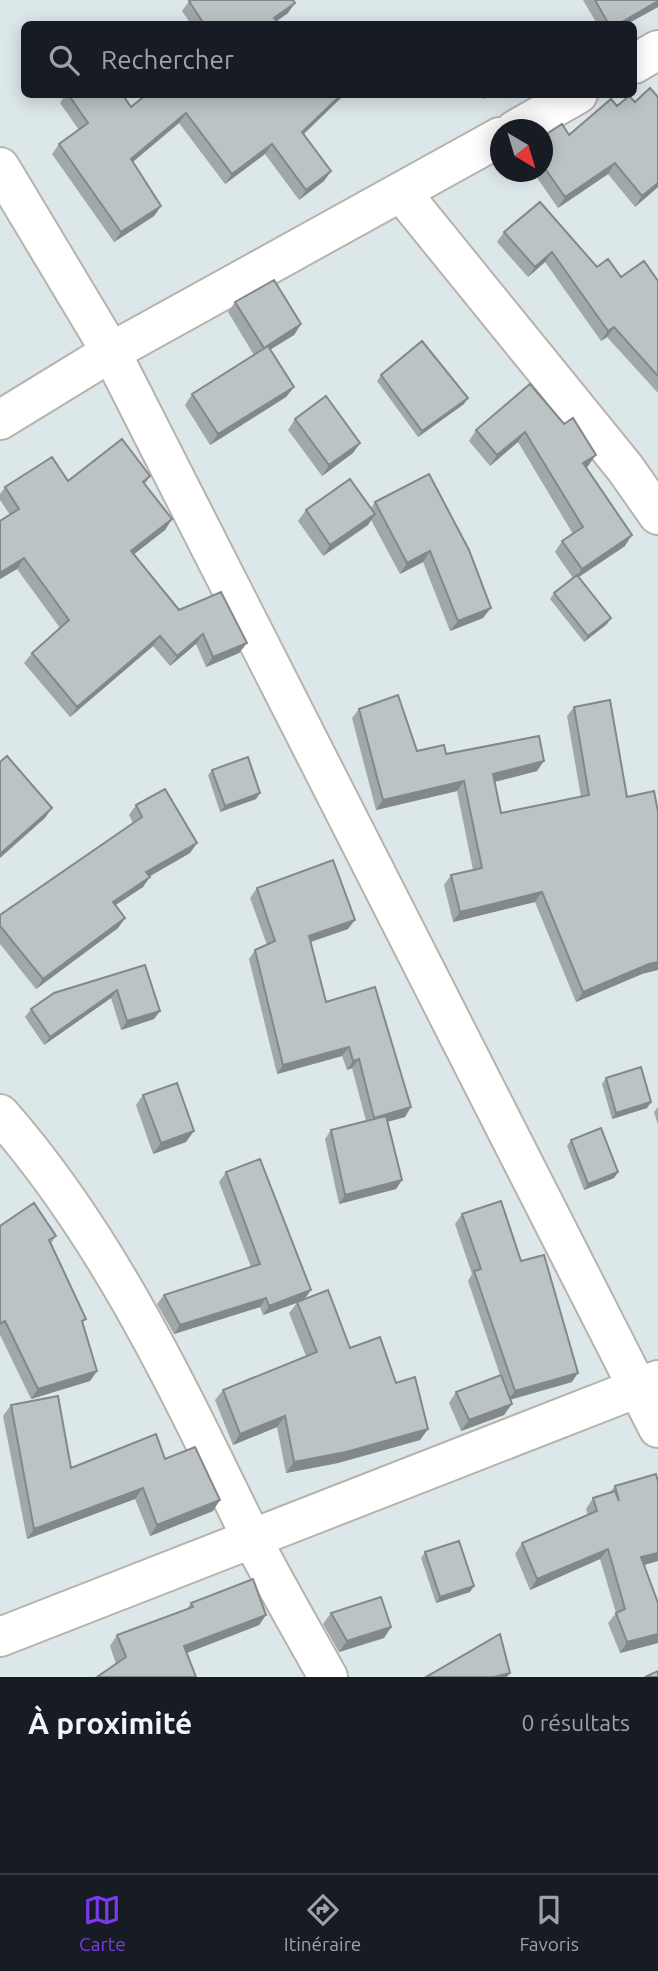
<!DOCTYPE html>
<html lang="fr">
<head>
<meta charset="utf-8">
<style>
  :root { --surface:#171b24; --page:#20242c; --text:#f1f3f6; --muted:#9ea1a6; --line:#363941; --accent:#7c3aed }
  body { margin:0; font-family:Ubuntu,sans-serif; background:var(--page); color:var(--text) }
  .compass { position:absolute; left:490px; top:119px; width:63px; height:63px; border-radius:50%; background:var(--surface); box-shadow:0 4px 18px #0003; rotate:142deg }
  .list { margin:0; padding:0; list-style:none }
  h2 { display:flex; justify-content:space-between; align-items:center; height:91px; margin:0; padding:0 28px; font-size:30px }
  h2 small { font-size:23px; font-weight:400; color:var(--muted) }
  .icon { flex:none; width:38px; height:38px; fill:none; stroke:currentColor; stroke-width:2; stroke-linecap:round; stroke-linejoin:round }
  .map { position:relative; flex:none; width:658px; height:1677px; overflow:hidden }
  .search { position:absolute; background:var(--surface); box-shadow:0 4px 18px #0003; left:21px; right:21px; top:21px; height:77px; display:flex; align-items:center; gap:18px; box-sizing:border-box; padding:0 24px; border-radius:10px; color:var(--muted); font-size:26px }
  .sheet { height:196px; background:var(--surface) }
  nav { display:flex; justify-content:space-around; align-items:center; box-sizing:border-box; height:98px; border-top:2px solid var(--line); background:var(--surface); font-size:19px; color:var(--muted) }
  nav a { display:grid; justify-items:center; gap:4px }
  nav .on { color:var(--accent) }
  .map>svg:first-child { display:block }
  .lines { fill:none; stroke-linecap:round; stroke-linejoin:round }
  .minor-casing { stroke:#b9b2ac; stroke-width:42 }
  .minor { stroke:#fff; stroke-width:38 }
  .wall { fill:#a1a8a9 }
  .shaded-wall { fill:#83888a }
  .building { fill:#bbc3c5; stroke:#83888a; stroke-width:2 }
</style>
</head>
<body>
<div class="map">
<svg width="658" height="1677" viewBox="0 0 658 1677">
  <rect width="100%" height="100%" fill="#dce7ea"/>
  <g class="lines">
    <g class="minor-casing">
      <path id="minor" d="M634 64 658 50
        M515 130 578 94
        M0 167 111 352 658 1428
        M401 192 625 468 658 515
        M0 420 111 352 500 137
        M0 1114C109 1238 179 1390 251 1537 275 1584 302 1630 328 1677
        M0 1637 658 1380"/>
    </g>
    <use href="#minor" class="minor"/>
  </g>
  <path class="wall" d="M583 0H658V7L627 24H597Z
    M189 1 288 13 277 21 280 24H191L182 11Z
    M66 94 131 107 147 94H345L304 134 331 171 324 181 299 200 265 154 225 184 179 123 133 162 161 206 154 216 114 242 52 154 59 144 79 130 60 103Z
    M569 135 658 187 635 207 608 174 558 208 533 172H542V137Z
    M504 232 621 277 658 281V393L607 337 601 341 545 262 528 277 497 242Z
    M235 302 301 324 294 335 270 350 294 387 286 397 210 445 185 405 192 394 254 355 228 312Z
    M381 375 464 404 418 437 377 381Z
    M530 384 588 466 586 468 625 546 579 577 607 624 584 642 550 599 554 593 573 578 555 552 562 541 573 534 518 442 490 466 469 441 476 430Z
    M295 419 360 443 353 453 322 476 288 430Z
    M429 474 483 618 450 631 423 562 400 574 371 520 368 525 323 556 298 521 306 510 371 508 375 502Z
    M150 476 145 484 172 519 165 530 134 554 179 610 247 643 239 653 206 667 196 644 170 666 153 646 70 717 24 663 32 653 60 628 17 569 0 579V521L10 515 0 500V494L5 487 68 481Z
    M574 707 642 974 576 1002 535 902 453 922 444 885 451 875 473 870 457 791 376 810 352 718 359 709 417 751 446 754 537 771 494 782 501 813 581 797 567 716Z
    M212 770 260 793 256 799 220 812 208 775Z
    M136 805 197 843 190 853 149 877 143 887 116 905 125 918 118 928 36 989 0 944V915L133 823 129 815Z
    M257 888 348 929 310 942 326 1002 405 1117 387 1122 402 1180 396 1189 339 1204 325 1139 331 1130 366 1121 352 1068 347 1070 342 1056 277 1074 249 959 255 950 267 945 250 898Z
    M145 965 160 1011 154 1019 121 1030 111 998 44 1045 25 1017 31 1009Z
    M606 1078 651 1102 647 1108 612 1119 602 1084Z
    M143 1095 186 1142 153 1154 136 1105Z
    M658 1107V1125L654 1112Z
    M571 1140 618 1172 614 1178 584 1190 567 1146Z
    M226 1172 304 1299 350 1348 396 1383 428 1429 420 1440 338 1463 286 1473 277 1427 233 1445 215 1400 223 1390 306 1356 289 1313 297 1303 263 1315 260 1307 174 1334 157 1304 164 1295 251 1267 219 1182Z
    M462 1214 521 1261 572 1382 510 1400 504 1415 461 1431 449 1403 456 1392 500 1375 468 1281 472 1274 455 1224Z
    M0 1226 56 1236 51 1243 83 1324 97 1371 90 1381 31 1399 0 1335Z
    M11 1405 71 1468 165 1459 213 1511 150 1536 135 1499 27 1539 3 1416Z
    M658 1482V1561L644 1565 658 1603V1643L620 1653 608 1623 616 1613 600 1559 530 1590 515 1554 522 1543 588 1515 586 1509 593 1498 610 1492 615 1486Z
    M425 1552 470 1592 436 1603 421 1558Z
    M191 1603 266 1615 259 1625 187 1653 116 1664 110 1646 117 1635 187 1609Z
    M331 1613 391 1627 384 1638 339 1652 323 1624Z"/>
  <path class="shaded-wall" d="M658 1V7L627 24H607L608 23Z
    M295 3 288 13 272 24 274 18Z
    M342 94H345L295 142 302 132Z
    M486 94H494L483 99Z
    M186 113 179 123 124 169 131 159Z
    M272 144 265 154 225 184 232 174Z
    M615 163 608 174 558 208 565 197Z
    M331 171 324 181 299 200 306 190Z
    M658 183V187L635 207 642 196Z
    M161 206 154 216 114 242 121 232Z
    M552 252 545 262 528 277 535 267Z
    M301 324 294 335 256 358 264 348Z
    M614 327 607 337 601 341 608 331Z
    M294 387 286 397 210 445 218 434Z
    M468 398 464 404 418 437 422 431Z
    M525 432 518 442 490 466 497 455Z
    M360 443 353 453 322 476 329 465Z
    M596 455 588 466 575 474 583 463Z
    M375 514 368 525 323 556 330 545Z
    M172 519 165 530 124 562 131 551Z
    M632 535 625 546 574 580 582 569Z
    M430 551 423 562 400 574 407 563Z
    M24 558 17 569 0 579V573Z
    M491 608 483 618 450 631 458 621Z
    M611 618 607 624 584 642 588 636Z
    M203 634 196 644 170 666 177 656Z
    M160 636 153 646 70 717 77 707Z
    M247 643 239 653 206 667 213 657Z
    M544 761 537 771 486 784 493 774Z
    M464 781 457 791 376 810 383 800Z
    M260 793 256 799 220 812 225 806Z
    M52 808 45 818 0 858V854Z
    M197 843 190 853 139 882 146 872Z
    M150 877 143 887 106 911 113 902Z
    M542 892 535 902 453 922 460 912Z
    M125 918 118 928 36 989 43 979Z
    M355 920 348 929 302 945 309 936Z
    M658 962V970L642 974 576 1002 583 992 649 964Z
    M117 990 111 998 44 1045 50 1037Z
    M160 1011 154 1019 121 1030 127 1021Z
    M349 1047 342 1056 277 1074 283 1065Z
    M359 1059 352 1068 347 1070 353 1061Z
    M651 1102 647 1108 612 1119 616 1113Z
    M411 1107 405 1117 368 1127 374 1118Z
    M194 1131 186 1142 153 1154 161 1143Z
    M618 1172 614 1178 584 1190 588 1184Z
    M402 1180 396 1189 339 1204 345 1195Z
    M311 1290 304 1300 263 1315 269 1306Z
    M266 1298 260 1307 174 1334 180 1325Z
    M97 1371 90 1381 31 1399 38 1389Z
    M578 1373 572 1382 508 1400 515 1391Z
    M512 1404 504 1415 461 1431 469 1420Z
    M285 1416 277 1427 233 1445 240 1434Z
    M428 1429 420 1440 338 1463 286 1473 294 1462Z
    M143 1488 135 1499 27 1539 34 1529Z
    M220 1500 213 1511 150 1536 157 1525Z
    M608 1549 600 1559 530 1590 537 1579Z
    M658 1553V1561L633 1568 641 1557Z
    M474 1586 470 1592 436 1603 440 1597Z
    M266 1615 259 1625 176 1657 184 1646Z
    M391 1627 384 1638 339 1652 347 1641Z
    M658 1634V1643L620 1653 627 1642Z
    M510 1673 507 1677H494Z"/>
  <path class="building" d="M191 0H293L295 3 274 18 280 24H204L189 1Z
    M595 0H658V1L620 23H608Z
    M650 88 658 97V183L642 196 615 163 565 197 542 164V137L562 124 569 135 611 99 617 106 629 96 635 102Z
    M68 94H122L131 107 147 94H342L302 132 331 171 306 190 272 144 232 174 186 113 131 159 161 206 121 232 59 144 88 123Z
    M540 202 597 267 608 259 621 277 644 261 658 281V376L614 327 608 331 552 252 535 267 504 232Z
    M274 280 301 324 264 348 235 302Z
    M422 341 468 398 422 431 381 375Z
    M268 346 294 387 218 434 192 394Z
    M530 384 564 424 573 418 596 455 583 463 632 535 582 569 562 541 583 527 525 432 497 455 476 430Z
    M326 396 360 443 329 465 295 419Z
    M122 439 150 476 143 482 172 519 131 551 179 610 221 592 247 643 213 657 203 634 177 656 160 636 77 707 32 653 69 620 24 558 0 573V521L19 509 5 487 52 457 68 481Z
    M429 474 469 550 491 608 458 621 430 551 407 563 375 502Z
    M350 479 375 514 330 545 306 510Z
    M577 575 611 618 588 636 554 593Z
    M398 695 417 751 444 745 446 754 539 736 544 761 493 774 501 813 589 795 574 707 610 700 627 797 654 791 658 812V962L649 964 583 992 542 892 460 912 451 875 482 868 464 781 383 800 359 709Z
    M7 756 52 808 0 854V762Z
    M248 757 260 793 225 806 212 770Z
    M165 789 197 843 146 872 150 877 113 902 125 918 43 979 0 926V915L142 817 136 805Z
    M333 860 355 920 309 936 326 1002 375 987 411 1107 374 1118 359 1059 353 1061 349 1047 283 1065 255 950 275 941 257 888Z
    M145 965 160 1011 127 1021 117 990 50 1037 31 1009 54 993Z
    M641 1067 651 1102 616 1113 606 1078Z
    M177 1083 194 1131 161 1143 143 1095Z
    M386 1116 402 1180 345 1195 331 1130Z
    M601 1128 618 1172 588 1184 571 1140Z
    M260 1159 311 1290 269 1306 266 1298 180 1325 164 1295 260 1264 226 1172Z
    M501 1201 521 1261 544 1255 578 1373 515 1391 474 1271 481 1269 462 1214Z
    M34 1203 56 1236 49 1240 86 1319 82 1321 97 1371 38 1389 5 1321 0 1324V1226Z
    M328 1290 350 1348 380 1337 396 1383 415 1377 428 1429 346 1452 294 1462 285 1416 240 1434 223 1390 317 1352 297 1302Z
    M501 1375 512 1404 469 1420 456 1392Z
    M58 1396 71 1468 156 1434 165 1459 195 1447 220 1500 157 1525 143 1488 34 1529 11 1405Z
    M656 1474 658 1482V1553L641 1557 658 1603V1634L627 1642 616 1613 625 1609 608 1549 537 1579 522 1543 597 1511 593 1498 615 1491 619 1501 615 1486Z
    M459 1541 474 1586 440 1597 425 1552Z
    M253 1579 266 1615 184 1646 196 1677H97L126 1657 117 1635 193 1607 191 1603Z
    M381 1597 391 1627 347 1641 331 1613Z
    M500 1634 510 1673 494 1677H426Z
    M658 1671V1677H645Z"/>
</svg>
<svg class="compass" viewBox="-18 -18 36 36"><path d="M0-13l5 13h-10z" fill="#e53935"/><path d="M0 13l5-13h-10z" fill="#9ea1a6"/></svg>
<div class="search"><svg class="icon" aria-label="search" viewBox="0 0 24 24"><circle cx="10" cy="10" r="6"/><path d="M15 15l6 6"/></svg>Rechercher</div>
</div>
<section class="sheet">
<h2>À proximité<small>0 résultats</small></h2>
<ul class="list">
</ul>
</section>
<nav>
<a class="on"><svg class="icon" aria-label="map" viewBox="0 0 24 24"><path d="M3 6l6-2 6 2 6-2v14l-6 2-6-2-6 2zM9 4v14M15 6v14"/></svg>Carte</a>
<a><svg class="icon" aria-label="directions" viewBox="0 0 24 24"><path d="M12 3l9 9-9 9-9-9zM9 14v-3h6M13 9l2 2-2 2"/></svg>Itinéraire</a>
<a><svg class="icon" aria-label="saved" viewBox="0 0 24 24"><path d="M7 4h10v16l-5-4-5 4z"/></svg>Favoris</a>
</nav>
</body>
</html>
